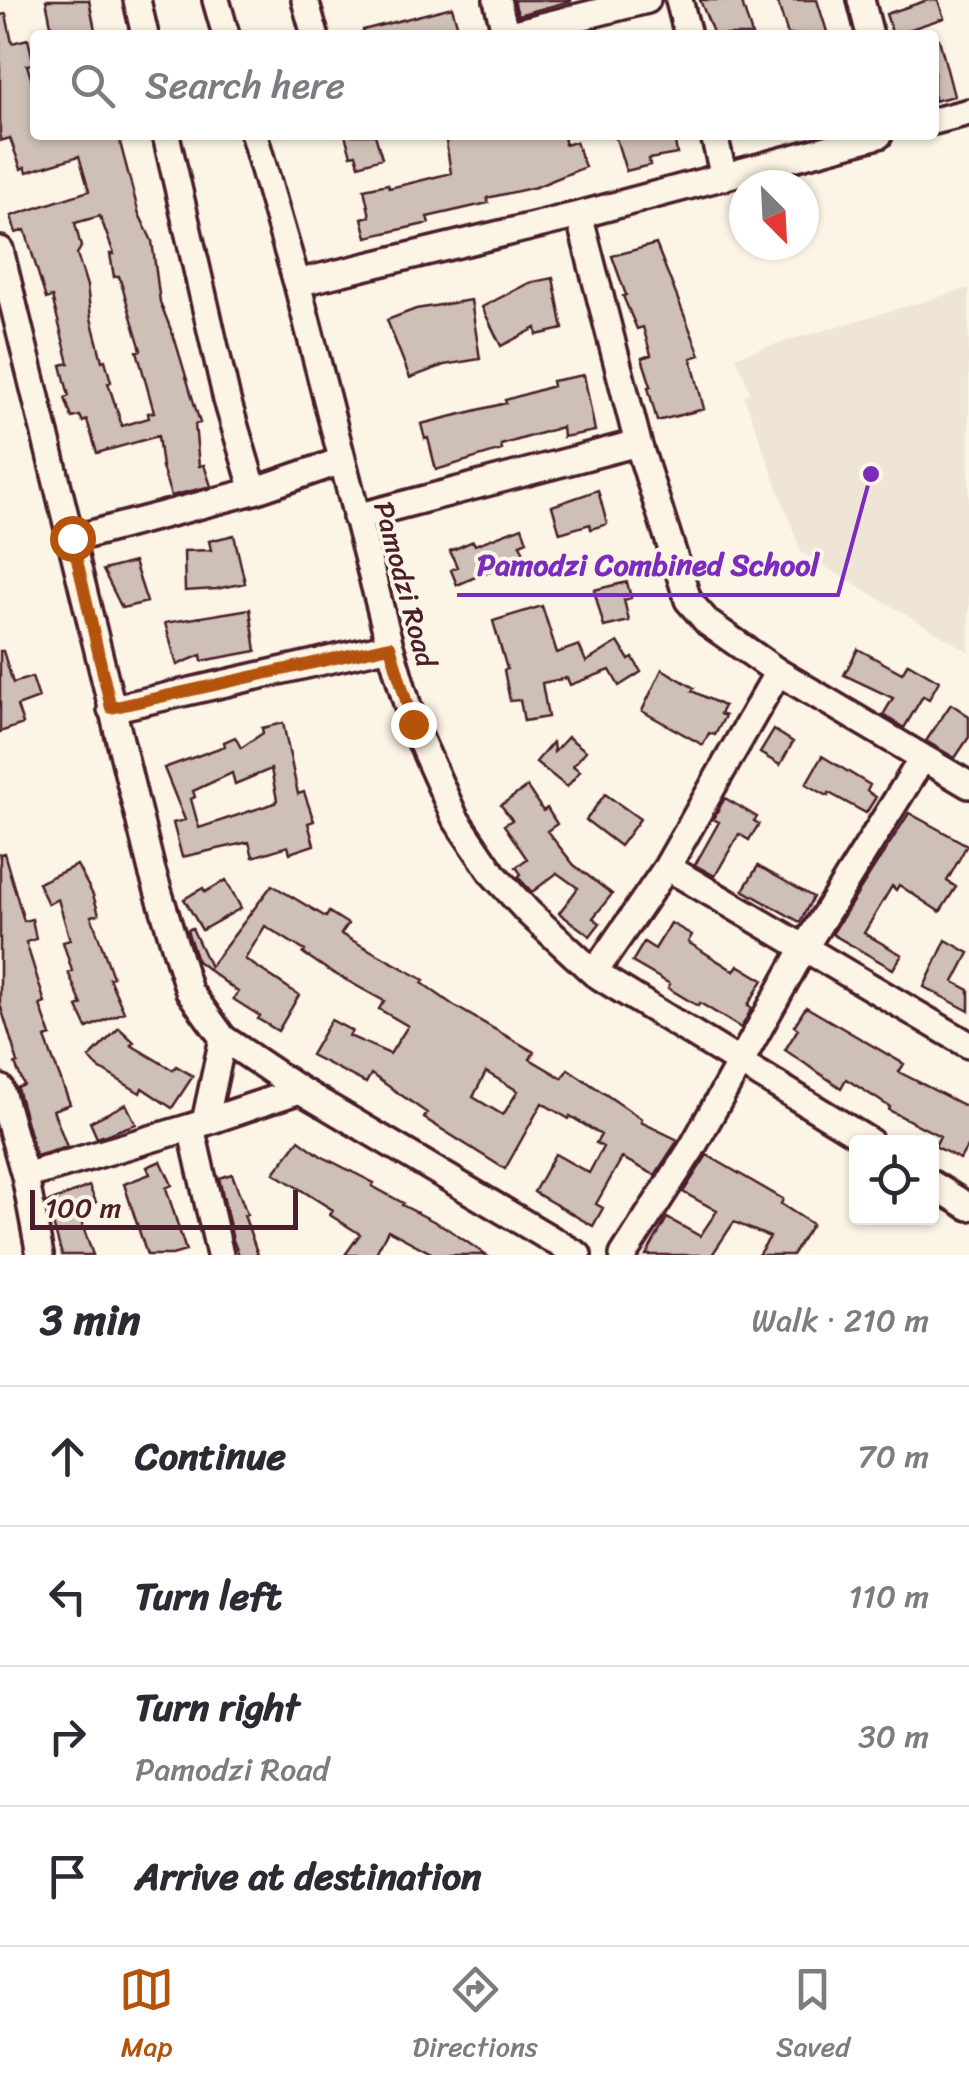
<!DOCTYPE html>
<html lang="en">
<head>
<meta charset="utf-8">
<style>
  :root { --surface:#fff; --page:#f2f2f3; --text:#2b2b33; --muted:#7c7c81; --line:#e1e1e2; --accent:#b45309 }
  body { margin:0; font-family:Sriracha,sans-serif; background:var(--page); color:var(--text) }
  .controls { position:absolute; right:30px; bottom:30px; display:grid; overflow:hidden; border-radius:10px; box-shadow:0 2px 8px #0004 }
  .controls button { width:90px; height:90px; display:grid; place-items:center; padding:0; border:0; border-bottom:2px solid var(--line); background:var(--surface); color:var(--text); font:50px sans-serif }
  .compass { position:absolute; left:729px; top:170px; width:90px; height:90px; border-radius:50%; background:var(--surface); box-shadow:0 2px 8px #0004; rotate:156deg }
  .scale { position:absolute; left:30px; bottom:25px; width:268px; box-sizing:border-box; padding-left:10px; border:5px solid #4a1f2b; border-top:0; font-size:28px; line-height:35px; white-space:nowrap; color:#4a1f2b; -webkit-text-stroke:8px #fcf5e5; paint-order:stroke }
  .stop { position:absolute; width:30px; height:30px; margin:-22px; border:8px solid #b45309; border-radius:50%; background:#fff }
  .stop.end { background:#b45309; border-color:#fff; box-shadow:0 2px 10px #0008 }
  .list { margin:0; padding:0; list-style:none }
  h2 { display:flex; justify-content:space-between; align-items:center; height:130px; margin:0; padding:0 40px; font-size:42px }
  h2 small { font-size:32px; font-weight:400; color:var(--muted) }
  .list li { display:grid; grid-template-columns:65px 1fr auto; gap:30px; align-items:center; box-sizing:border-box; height:140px; padding:0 40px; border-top:2px solid var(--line) }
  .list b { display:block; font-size:38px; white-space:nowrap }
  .list p { margin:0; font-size:32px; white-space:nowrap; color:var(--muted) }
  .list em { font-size:32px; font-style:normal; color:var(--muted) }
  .icon { flex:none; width:55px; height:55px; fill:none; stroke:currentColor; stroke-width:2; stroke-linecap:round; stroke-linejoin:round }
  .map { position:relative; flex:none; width:969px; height:1255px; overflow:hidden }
  .search { position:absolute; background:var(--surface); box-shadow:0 2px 8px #0004; left:30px; right:30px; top:30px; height:110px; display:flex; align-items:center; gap:25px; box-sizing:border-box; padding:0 35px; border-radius:10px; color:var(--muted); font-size:38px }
  .sheet { height:690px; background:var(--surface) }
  nav { display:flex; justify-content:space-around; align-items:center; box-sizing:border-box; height:140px; border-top:2px solid var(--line); background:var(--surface); font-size:28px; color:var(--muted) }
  nav a { display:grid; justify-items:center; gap:5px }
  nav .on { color:var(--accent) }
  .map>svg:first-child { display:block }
  .built { fill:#eee5d7 }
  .building { fill:#cfc0b7; stroke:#4a1f2b; stroke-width:2.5; fill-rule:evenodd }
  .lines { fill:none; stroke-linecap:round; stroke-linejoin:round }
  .minor-casing { stroke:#4a1f2b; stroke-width:32 }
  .minor { stroke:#fcf5e5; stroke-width:25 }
  .route { stroke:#b45309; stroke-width:12 }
  .labels { text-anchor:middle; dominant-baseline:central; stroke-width:8; stroke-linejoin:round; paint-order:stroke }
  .street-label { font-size:28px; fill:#4a1f2b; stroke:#fcf5e5 }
  .leader { fill:none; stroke:#7b2cbf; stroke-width:4 }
  .callout-dot { fill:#7b2cbf; stroke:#fcf5e5; stroke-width:4 }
  .callout-label { font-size:30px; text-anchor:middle; font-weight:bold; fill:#7b2cbf; stroke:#fcf5e5; stroke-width:8; stroke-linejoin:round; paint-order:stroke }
</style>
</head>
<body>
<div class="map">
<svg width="969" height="1255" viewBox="0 0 969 1255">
  <rect width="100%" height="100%" fill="#fcf5e5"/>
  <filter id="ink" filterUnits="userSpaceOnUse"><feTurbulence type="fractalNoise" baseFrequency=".01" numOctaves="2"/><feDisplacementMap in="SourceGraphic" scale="20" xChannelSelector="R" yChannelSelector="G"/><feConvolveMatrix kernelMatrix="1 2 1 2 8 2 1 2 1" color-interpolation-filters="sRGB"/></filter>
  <g filter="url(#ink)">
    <path class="built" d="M969 288V652L801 552 744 396 750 392 736 356Z"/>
    <path class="building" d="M46 0H89L96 35H53Z
      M514 0H571V1L518 15Z
      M700 0H741L752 35H714Z
      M777 0H817L828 35H788Z
      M928 0H938L944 18 893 35 886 14Z
      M452 7 460 35H363V30Z
      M6 14 12 43 28 39 34 64 27 65 35 91V135H118L139 214 152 241 160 302 175 340 200 423 195 424 199 466 204 465 211 486 171 496 162 467 158 436 97 453 87 420 83 422 80 416 72 418 65 398 69 396 61 365 69 363 52 297 46 299 25 230 16 233 11 216 89 191 79 156 27 172 25 167 21 169 10 138 0 141V15ZM100 216 114 254H110L114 277 119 276 141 350 137 351 154 412 148 413 149 418 122 426 108 383 111 382 105 360 102 361 91 318 87 286 77 254 81 247 75 223Z
      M939 39 954 96 934 101V40Z
      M345 135H375L382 158 359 165 356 154 351 155Z
      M445 135H564L565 145 576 142 585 167 536 187 487 198 488 203 427 217 429 223 367 237 362 218 370 216 364 189 388 184 389 188 407 184 451 173Z
      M615 135H674L677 154 649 159 650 165 626 171Z
      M656 244 700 355 691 358 704 409 657 421 648 387 651 386 642 358 651 355 643 327 637 329 623 296 626 295 612 256Z
      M553 278 563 329 537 335 536 328 501 346 482 307 529 283Z
      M471 300 480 359 444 365 410 378 387 320 416 309Z
      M584 375 595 431 563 437 562 427 501 445 502 450 436 470 428 438 425 439 421 424 506 403 505 400 553 386 552 381Z
      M598 490 607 524 591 529 590 524 560 533 552 506Z
      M522 527 527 541 520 544 530 567 505 577 501 566 457 585 451 570 457 567 450 551 473 541 475 545Z
      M234 535 245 583 216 589 185 591 184 551 211 550 209 541Z
      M134 562 147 602 122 608 103 570Z
      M627 582 631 598 624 600 629 621 604 627 594 590Z
      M542 606 557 653 579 645 586 662 618 642 629 660 633 658 641 672 619 686 610 670 570 685 567 678 542 683 548 717 524 721 520 700 510 701 504 670 507 669 493 621Z
      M250 609 256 651 202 661 201 655 177 665 165 623Z
      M858 649 902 673 908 663 939 681 929 699 923 696 904 728 883 715 893 698 844 675Z
      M0 651H3L13 683 32 677 39 698 17 706 23 724 0 732Z
      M662 669 694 688 692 691 724 706 720 714 725 716 715 735 709 733 703 745 642 711Z
      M951 704 969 716V737L955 758 926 741Z
      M283 723 298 794 304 792 314 821 308 823 314 845 290 853 288 846 253 857 249 842 182 857 173 823 185 820 164 768 225 746 224 742 235 737 241 748 263 733 262 728ZM271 769 277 800 275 803 199 828 191 799 195 797 193 791 232 773 235 784Z
      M774 730 793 742 780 765 760 753Z
      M568 737 586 751 573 766 580 771 567 787 536 762 553 742 554 752Z
      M822 756 870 785 867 791 876 797 866 813 829 793 828 796 806 784Z
      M527 787 543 811 547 808 557 824 547 831 574 865 612 894 593 918 600 923 590 936 559 913 578 888 557 873 532 892 518 877 521 874 516 867 527 859 504 825 512 820 501 805Z
      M605 794 640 819 620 846 586 820Z
      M725 798 757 817 754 821 759 824 749 840 739 834 715 876 695 865 719 822 713 819Z
      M909 813 967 845 947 881 956 887 940 912 899 885 896 890 892 886 864 933 902 955 893 969 832 934Z
      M4 853 24 921 32 919 36 939 26 942 45 1003 40 1005 51 1036 45 1038 70 1104 53 1110 67 1147 36 1156 17 1088 24 1085 15 1064 18 1063 0 1004V854Z
      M77 865 93 895 99 914 91 916 113 977 109 978 124 1012 87 1028 77 1007 82 1005 68 972 72 971 63 942 70 940 58 899 48 904 38 883Z
      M758 866 813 897 800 922 743 890Z
      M226 880 241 908 202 930 184 899 203 888 205 892Z
      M272 885 326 917 329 912 348 924 341 934 424 980 422 983 453 1005 534 1052 530 1059 562 1078 568 1069 642 1119 641 1122 678 1140 655 1175 622 1158 596 1204 603 1208 593 1226 534 1192 555 1154 589 1173 603 1147 596 1143 601 1135 570 1116 569 1119 542 1103 505 1169 424 1118 427 1113 371 1074 366 1083 311 1055 331 1020 352 1031 349 1036 390 1054 408 1026 379 1009 384 1001 328 970 303 953 305 951 265 926 245 959 299 995 278 1031 258 1019 260 1016 233 999 238 992 197 961 187 930 192 928 210 967ZM486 1072 518 1091 503 1115 473 1097Z
      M671 923 692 935 688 942 734 971 738 965 763 980 748 1005 752 1008 741 1028 700 1003 698 1006 668 988 670 984 632 962 644 942 655 949Z
      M946 940 969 953 954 982 969 990V1011L924 987Z
      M806 1007 904 1064 899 1072 969 1108V1143L960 1159 935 1146 940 1136 889 1110 890 1107 846 1079 841 1088 785 1050 798 1029 794 1026Z
      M119 1028 134 1042 131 1045 173 1070 176 1066 193 1076 172 1108 142 1088 140 1093 99 1068 89 1058Z
      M126 1104 136 1124 97 1138 90 1122Z
      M299 1140 321 1156 374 1183 372 1186 403 1203 402 1205 445 1227 486 1255H435L388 1230 375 1255H345L360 1234 330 1215 333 1210 274 1173Z
      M707 1155 783 1199 781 1204 812 1224 792 1255H758L770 1237 734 1222 712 1255H646L667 1218 700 1236 717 1211 683 1192Z
      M161 1161 172 1185 166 1188 186 1251 172 1255H147L124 1184 150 1174 147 1167Z
      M232 1174 247 1214 244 1215 258 1255H239L233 1240 219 1178Z
      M89 1186 96 1202 77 1210 93 1255H62L47 1203Z"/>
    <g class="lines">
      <g class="minor-casing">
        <path id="minor" d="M137 0 145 35
          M216 0 226 35
          M305 0 315 35
          M497 0 506 35
          M679 0 688 35
          M861 0 870 35
          M507 35 647 0
          M934 121 969 112
          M166 135 227 400 254 491
          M254 135 297 283 390 646 413 724 455 818 493 874 529 913 594 973 870 1142
          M714 135 724 177
          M579 215 638 443 688 600 708 623 778 672 969 785
          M0 250 152 871 189 991 223 1038 300 1090 578 1255
          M297 283 579 215 879 135
          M356 517 638 443
          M72 539 254 491 341 461
          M111 709 390 646
          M667 867 969 1045
          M594 973 667 867 778 672
          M0 1088 25 1176 40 1255
          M205 1122 223 1038
          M191 1127 220 1255
          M25 1176 191 1127 300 1090
          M932 1184 969 1207
          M623 1255 692 1148 803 950 922 759"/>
      </g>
      <use href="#minor" class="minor"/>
    </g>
  </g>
  <g class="lines" filter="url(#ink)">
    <path class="route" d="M72 538 111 708 390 646 413 724"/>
  </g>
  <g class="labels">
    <g class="street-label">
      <text transform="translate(405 584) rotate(75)">Pamodzi Road</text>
    </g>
  </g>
  <path class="leader" d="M871 474L838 595H457"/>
  <circle class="callout-dot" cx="871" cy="474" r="10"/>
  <g class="callout-label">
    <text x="648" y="575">Pamodzi Combined School</text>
  </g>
</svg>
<div class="controls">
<button><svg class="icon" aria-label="locate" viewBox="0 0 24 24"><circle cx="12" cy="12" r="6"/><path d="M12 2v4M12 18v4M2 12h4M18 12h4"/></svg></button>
</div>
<svg class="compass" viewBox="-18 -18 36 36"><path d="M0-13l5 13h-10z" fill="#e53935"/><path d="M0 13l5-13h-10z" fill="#7c7c81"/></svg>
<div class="scale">100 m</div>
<div class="stop" style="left:72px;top:538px"></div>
<div class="stop end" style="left:413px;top:724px"></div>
<div class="search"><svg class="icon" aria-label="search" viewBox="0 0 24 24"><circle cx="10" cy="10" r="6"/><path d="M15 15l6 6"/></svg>Search here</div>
</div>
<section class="sheet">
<h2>3 min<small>Walk · 210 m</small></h2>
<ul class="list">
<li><svg class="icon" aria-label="ahead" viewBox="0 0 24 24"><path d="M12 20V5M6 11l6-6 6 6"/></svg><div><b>Continue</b></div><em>70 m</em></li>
<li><svg class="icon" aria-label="left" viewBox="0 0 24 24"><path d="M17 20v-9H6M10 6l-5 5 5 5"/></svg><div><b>Turn left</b></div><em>110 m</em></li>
<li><svg class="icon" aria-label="right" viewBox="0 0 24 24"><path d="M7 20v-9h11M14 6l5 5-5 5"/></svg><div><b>Turn right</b><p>Pamodzi Road</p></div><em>30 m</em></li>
<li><svg class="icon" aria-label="arrive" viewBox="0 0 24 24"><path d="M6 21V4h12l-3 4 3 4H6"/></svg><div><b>Arrive at destination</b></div></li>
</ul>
</section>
<nav>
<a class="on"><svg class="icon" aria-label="map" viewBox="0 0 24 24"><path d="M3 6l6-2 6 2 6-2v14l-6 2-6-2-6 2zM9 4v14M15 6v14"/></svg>Map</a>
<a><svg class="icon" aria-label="directions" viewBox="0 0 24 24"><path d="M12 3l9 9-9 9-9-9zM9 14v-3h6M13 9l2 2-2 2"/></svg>Directions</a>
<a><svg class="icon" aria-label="saved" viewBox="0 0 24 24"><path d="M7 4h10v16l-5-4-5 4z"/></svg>Saved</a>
</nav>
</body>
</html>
